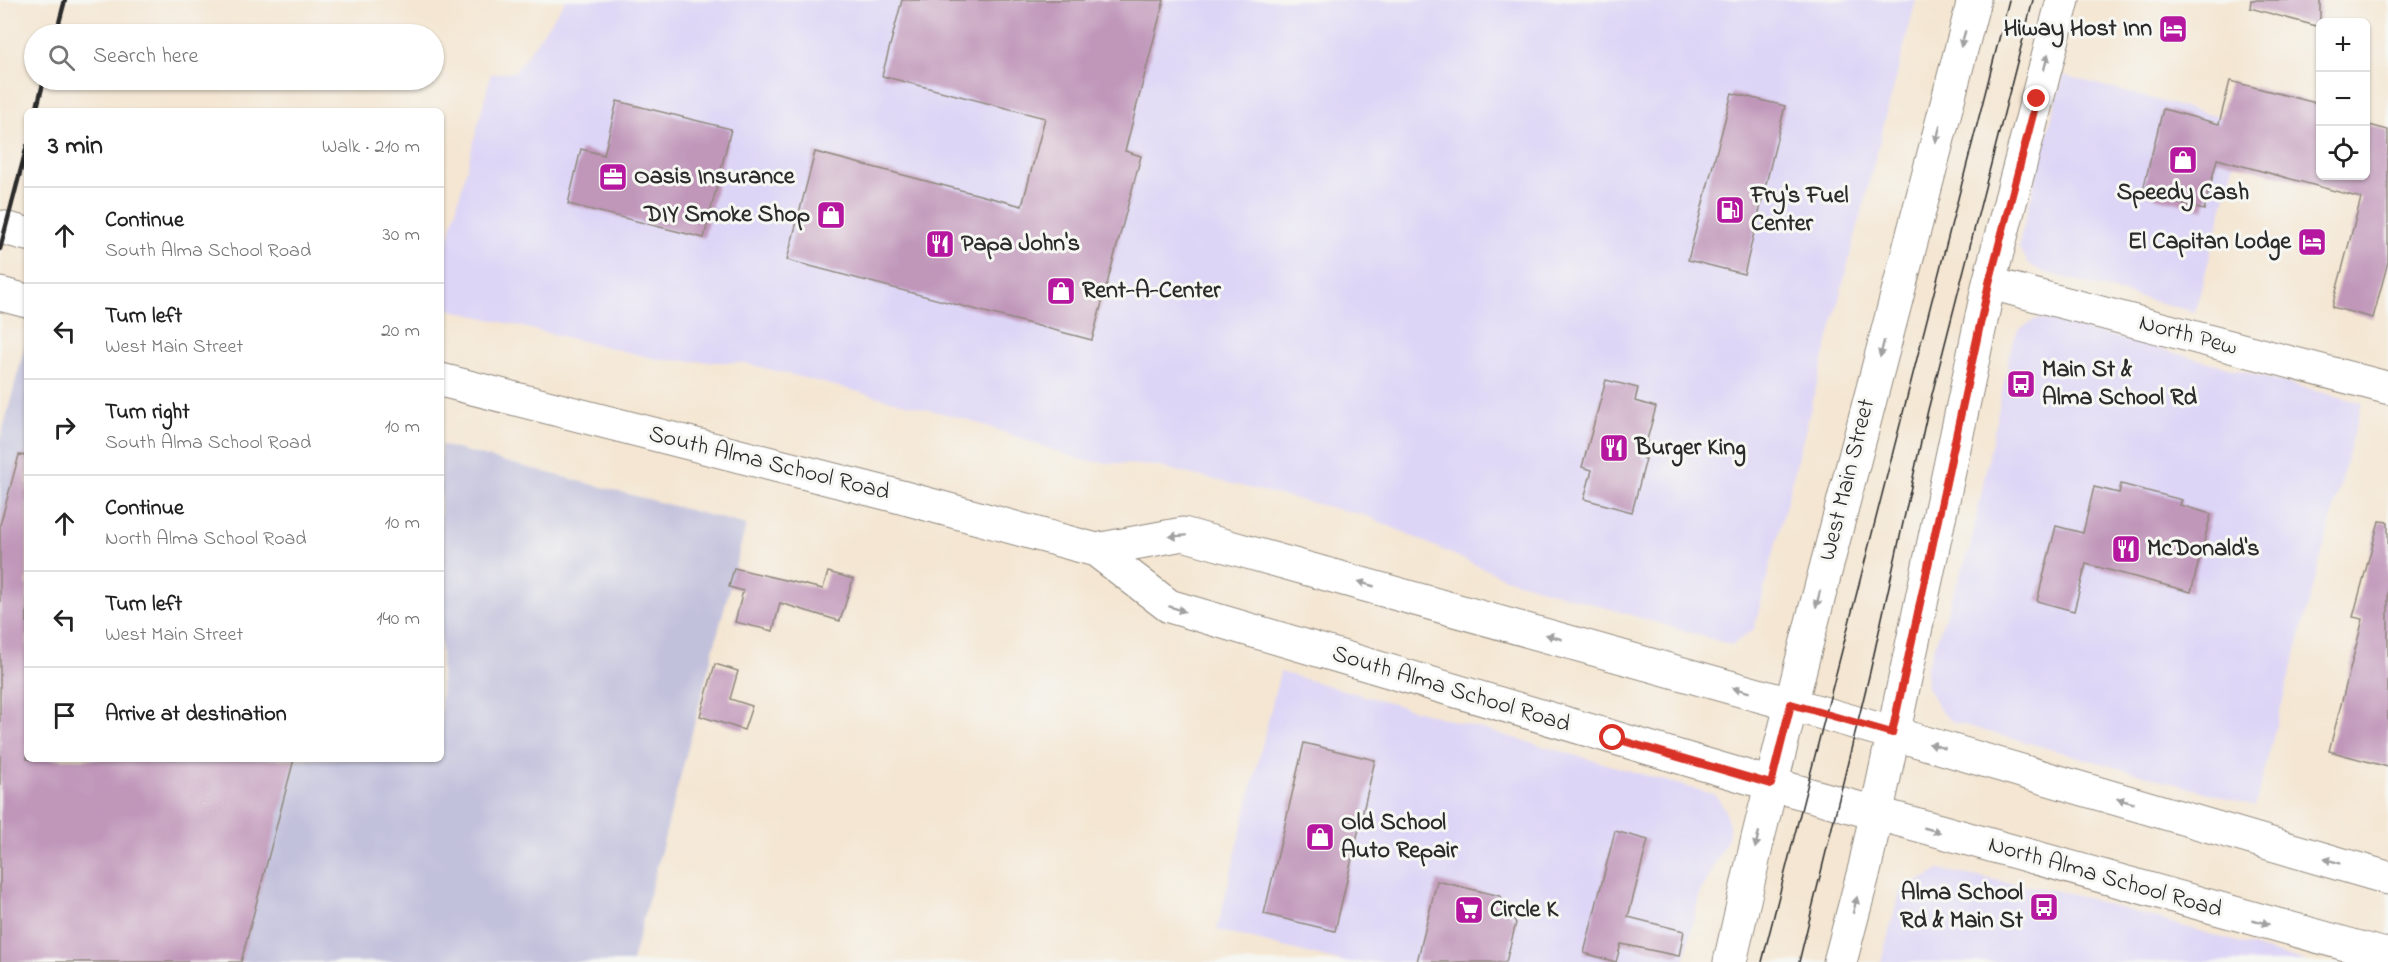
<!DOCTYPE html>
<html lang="en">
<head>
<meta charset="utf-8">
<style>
  :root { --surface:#fff; --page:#f2f2f2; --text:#222; --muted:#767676; --line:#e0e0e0 }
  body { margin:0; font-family:"Indie Flower",sans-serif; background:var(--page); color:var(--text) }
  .controls { position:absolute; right:18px; top:18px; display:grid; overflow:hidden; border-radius:9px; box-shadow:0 2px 4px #0004 }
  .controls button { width:54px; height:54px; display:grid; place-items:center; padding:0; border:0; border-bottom:2px solid var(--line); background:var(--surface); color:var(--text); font:30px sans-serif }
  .stop { position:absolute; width:18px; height:18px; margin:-14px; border:4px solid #d93025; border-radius:50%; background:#fff }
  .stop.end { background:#d93025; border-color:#fff; box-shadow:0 2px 6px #0008 }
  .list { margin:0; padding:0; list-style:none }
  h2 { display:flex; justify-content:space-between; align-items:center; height:78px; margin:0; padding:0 24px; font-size:26px }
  h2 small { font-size:20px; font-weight:400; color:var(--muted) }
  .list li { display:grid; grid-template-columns:39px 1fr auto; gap:18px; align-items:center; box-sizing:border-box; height:96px; padding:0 24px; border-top:2px solid var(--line) }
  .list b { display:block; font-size:22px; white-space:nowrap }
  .list p { margin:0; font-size:20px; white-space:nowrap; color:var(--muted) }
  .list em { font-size:20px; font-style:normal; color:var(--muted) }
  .icon { flex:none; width:33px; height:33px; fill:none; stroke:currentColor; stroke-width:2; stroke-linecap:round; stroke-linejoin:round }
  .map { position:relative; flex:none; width:2388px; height:962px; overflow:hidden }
  .search { position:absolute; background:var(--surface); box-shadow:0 2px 4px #0004; left:24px; top:24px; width:420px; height:66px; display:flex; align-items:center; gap:15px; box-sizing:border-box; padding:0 21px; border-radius:33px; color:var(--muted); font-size:22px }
  .panel { position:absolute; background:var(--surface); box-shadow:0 2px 4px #0004; left:24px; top:108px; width:420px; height:654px; border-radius:9px }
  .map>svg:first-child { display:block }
  .built { fill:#ddd5f6 }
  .industrial { fill:#c2c1dc }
  .building { fill:#c096b9 }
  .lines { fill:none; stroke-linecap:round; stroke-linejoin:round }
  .street-casing { stroke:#90887e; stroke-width:34 }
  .secondary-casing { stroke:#90887e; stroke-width:35 }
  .primary-casing { stroke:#90887e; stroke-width:35 }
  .street { stroke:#fff; stroke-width:32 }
  .secondary { stroke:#fff; stroke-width:33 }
  .primary { stroke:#fff; stroke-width:33 }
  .tram { stroke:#2b2b2b; stroke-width:1.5 }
  .rail { stroke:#2b2b2b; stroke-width:4.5 }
  .oneway { fill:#a0a0a0 }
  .route { stroke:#d93025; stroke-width:8 }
  .labels { text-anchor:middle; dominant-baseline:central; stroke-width:6; stroke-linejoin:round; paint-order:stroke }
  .poi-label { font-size:24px; font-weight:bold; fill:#2b2b2b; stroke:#f6f6f2; text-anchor:start }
  .street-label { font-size:24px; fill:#2b2b2b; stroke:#f6f6f2 }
</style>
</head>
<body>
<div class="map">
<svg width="2388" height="962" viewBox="0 0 2388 962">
  <rect width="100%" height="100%" fill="#f6f6f2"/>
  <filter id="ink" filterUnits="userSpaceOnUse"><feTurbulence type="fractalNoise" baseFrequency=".0167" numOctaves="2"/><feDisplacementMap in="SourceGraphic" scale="12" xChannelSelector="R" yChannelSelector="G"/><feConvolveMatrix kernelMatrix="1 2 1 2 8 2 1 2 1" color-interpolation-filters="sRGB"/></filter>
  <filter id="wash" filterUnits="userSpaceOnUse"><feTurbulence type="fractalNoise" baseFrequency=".008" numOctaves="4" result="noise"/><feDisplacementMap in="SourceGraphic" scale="24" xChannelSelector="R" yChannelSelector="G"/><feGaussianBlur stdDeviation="1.35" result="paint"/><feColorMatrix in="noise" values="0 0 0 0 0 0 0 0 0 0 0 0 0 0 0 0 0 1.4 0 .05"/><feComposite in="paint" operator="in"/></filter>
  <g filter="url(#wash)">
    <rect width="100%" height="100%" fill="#f4e6d2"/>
    <path class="built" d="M566 0H1916L1754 629 1732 645 1505 578 1367 516 1156 466 1084 461 969 420 745 363 661 360 451 310 441 296V268L491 74 515 72Z
      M2063 75 2245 124 2195 312 2043 272 2029 264 2018 247Z
      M2036 319 2052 320 2362 403 2255 806 1953 722 1942 713 1927 687 1926 669 1970 548 2012 344 2018 330Z
      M1280 672 1716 795 1725 810 1729 826 1728 838 1700 892 1684 962H1343L1217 930Z
      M1940 870 2068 893 2307 962H1881L1900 891Z"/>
    <path class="industrial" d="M27 338V759H441V445L746 525 632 962H0V441Z"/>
    <g id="blocks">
      <path class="building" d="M902 0H1164L1125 151 1141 156 1092 340 787 260 815 152 1022 206 1045 118 882 76Z
        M2251 0H2320V27L2250 8Z
        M2230 81 2320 104V176H2366V124L2388 130V262L2373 318 2332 307 2361 198 2217 159 2204 210 2142 194 2163 109 2219 124Z
        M1732 93 1785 106 1744 274 1688 260Z
        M617 101 731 129 704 238 568 204 581 149 604 155Z
        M1606 380 1638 388 1635 401 1656 407 1642 458 1646 459 1632 512 1584 499 1592 470 1582 467Z
        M19 455 27 456V759H294L241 962H0V525Z
        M2121 484 2182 500 2180 505 2211 514 2191 592 2086 564 2074 611 2037 601 2056 526 2083 533 2094 487 2119 493Z
        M2379 521 2388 522V767L2329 751 2363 619 2353 617Z
        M734 568 823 589 828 572 853 579 840 621 780 603 773 631 735 622 743 591 729 587Z
        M715 664 738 671 730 699 752 706 744 730 700 716Z
        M1304 743 1375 760 1335 931 1264 914Z
        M1615 831 1648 840 1628 917 1684 931 1679 956 1621 944 1616 962 1584 953Z
        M1437 881 1500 896 1516 923 1506 962H1417Z"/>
    </g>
  </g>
  <g filter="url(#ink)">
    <use href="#blocks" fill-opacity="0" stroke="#90887e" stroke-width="1.5"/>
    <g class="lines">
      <g class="street-casing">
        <path id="street" d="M1989 283 2388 388"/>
      </g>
      <g class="secondary-casing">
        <path id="secondary" d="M0 227 27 234
          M0 294 27 301
          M441 380 901 497 1096 550 1169 606 1771 784 2385 955 2388 954
          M1096 550 1183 534 1826 714 2388 878"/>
      </g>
      <g class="primary-casing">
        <path id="primary" d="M1730 962 1758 838 1804 653 1974 0
          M1840 962 1865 867 1989 283 2063 0"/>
      </g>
      <use href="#street" class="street"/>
      <use href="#secondary" class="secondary"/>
      <use href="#primary" class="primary"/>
      <path class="tram" d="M1762 962 2009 0
        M1799 962 1870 672 1928 410 2033 0"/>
      <path class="rail" d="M56 34 65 0
        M36 111 44 80
        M0 249 27 146"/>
    </g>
    <defs><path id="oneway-solid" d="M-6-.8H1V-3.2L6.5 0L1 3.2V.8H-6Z" transform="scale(1.5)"/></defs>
    <g class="oneway">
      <use href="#oneway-solid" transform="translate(1963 39) rotate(106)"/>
      <use href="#oneway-solid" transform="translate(2046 62) rotate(-75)"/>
      <use href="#oneway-solid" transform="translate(1938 134) rotate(105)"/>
      <use href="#oneway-solid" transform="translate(1882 349) rotate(104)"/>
      <use href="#oneway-solid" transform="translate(1178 536) rotate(176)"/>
      <use href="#oneway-solid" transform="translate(1366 584) rotate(-164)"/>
      <use href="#oneway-solid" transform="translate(1818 599) rotate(104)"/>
      <use href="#oneway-solid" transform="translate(1177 609) rotate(18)"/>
      <use href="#oneway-solid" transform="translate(1554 637) rotate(-164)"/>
      <use href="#oneway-solid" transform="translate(1741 690) rotate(-165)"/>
      <use href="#oneway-solid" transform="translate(1937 746) rotate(-164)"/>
      <use href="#oneway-solid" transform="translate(2125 801) rotate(-164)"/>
      <use href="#oneway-solid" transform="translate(1932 830) rotate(16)"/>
      <use href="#oneway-solid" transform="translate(1757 840) rotate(103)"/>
      <use href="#oneway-solid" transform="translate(2332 861) rotate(-164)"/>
      <use href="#oneway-solid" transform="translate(1855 905) rotate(-76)"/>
      <use href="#oneway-solid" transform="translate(2261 922) rotate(16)"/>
    </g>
  </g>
  <g class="lines" filter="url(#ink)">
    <path class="route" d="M1613 738 1771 784 1791 704 1892 733 1989 283 2037 99"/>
  </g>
  <defs>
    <g id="hotel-square" transform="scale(1.5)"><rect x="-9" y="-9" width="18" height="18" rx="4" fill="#b5179e" stroke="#f6f6f2"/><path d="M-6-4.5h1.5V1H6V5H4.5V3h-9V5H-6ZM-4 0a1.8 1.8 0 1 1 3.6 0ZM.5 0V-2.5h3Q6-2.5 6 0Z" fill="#fff"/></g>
    <g id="shop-square" transform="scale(1.5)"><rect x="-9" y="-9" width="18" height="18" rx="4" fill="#b5179e" stroke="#f6f6f2"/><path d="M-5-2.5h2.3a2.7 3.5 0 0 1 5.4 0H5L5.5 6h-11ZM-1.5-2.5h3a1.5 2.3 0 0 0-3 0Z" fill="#fff"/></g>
    <g id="office-square" transform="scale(1.5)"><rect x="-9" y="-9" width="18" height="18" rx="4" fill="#b5179e" stroke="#f6f6f2"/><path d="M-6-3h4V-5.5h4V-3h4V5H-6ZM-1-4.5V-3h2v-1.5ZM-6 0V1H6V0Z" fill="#fff"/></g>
    <g id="fuel-square" transform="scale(1.5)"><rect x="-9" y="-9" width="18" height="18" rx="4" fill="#b5179e" stroke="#f6f6f2"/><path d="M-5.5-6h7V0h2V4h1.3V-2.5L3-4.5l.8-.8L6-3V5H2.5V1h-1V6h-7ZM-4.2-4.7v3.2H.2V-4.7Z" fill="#fff"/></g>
    <g id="restaurant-square" transform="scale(1.5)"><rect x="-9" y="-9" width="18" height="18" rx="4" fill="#b5179e" stroke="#f6f6f2"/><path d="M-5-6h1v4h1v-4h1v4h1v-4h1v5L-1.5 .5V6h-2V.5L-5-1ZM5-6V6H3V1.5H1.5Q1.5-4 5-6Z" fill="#fff"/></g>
    <g id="bus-square" transform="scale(1.5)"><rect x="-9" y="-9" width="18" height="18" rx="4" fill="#b5179e" stroke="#f6f6f2"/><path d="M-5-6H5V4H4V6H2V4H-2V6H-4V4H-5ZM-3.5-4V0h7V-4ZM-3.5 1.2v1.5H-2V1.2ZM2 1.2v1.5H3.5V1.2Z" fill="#fff"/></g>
    <g id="supermarket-square" transform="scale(1.5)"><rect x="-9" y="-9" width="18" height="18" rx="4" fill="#b5179e" stroke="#f6f6f2"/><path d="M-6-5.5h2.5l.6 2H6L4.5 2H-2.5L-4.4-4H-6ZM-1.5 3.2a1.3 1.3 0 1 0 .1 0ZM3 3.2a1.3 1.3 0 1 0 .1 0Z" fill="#fff"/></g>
  </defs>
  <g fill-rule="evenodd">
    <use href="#hotel-square" x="2173" y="29"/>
    <use href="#shop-square" x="2183" y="160"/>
    <use href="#office-square" x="613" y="177"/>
    <use href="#fuel-square" x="1730" y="210"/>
    <use href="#shop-square" x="831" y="215"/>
    <use href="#hotel-square" x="2312" y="242"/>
    <use href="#restaurant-square" x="940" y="244"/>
    <use href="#shop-square" x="1061" y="291"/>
    <use href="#bus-square" x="2021" y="384"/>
    <use href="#restaurant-square" x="1614" y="448"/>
    <use href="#restaurant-square" x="2126" y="549"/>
    <use href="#shop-square" x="1320" y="837"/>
    <use href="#bus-square" x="2044" y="907"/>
    <use href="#supermarket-square" x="1469" y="910"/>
  </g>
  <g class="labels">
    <g class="poi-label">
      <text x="2152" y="29" text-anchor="end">Hiway Host Inn</text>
      <text x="634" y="177">Oasis Insurance</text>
      <text x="2183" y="193" text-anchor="middle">Speedy Cash</text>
      <text x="1751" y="196">Fry's Fuel<tspan x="1751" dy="28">Center</tspan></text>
      <text x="810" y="215" text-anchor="end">DIY Smoke Shop</text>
      <text x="2291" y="242" text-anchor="end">El Capitan Lodge</text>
      <text x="961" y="244">Papa John's</text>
      <text x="1082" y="291">Rent-A-Center</text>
      <text x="2042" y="370">Main St &amp;<tspan x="2042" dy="28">Alma School Rd</tspan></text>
      <text x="1635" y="448">Burger King</text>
      <text x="2147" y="549">McDonald's</text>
      <text x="1341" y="823">Old School<tspan x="1341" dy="28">Auto Repair</tspan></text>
      <text x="2023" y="893" text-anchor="end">Alma School<tspan x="2023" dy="28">Rd &amp; Main St</tspan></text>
      <text x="1490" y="910">Circle K</text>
    </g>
    <g class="street-label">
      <text transform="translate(2188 336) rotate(15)">North Pew</text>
      <text transform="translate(769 464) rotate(14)">South Alma School Road</text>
      <text transform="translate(1848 480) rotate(-76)">West Main Street</text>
      <text transform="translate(1451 690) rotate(17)">South Alma School Road</text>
      <text transform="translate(2105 878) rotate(16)">North Alma School Road</text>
    </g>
  </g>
</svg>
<div class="controls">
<button>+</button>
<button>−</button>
<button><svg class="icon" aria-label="locate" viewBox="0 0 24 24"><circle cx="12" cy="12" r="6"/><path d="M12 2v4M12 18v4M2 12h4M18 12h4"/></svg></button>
</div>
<div class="stop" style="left:1613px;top:738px"></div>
<div class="stop end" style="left:2037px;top:99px"></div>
<div class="search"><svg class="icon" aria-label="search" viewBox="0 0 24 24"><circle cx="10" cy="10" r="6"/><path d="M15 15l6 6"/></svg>Search here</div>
<section class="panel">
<h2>3 min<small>Walk · 210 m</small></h2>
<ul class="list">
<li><svg class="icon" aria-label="ahead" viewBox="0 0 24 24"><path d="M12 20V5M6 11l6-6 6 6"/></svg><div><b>Continue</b><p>South Alma School Road</p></div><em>30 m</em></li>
<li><svg class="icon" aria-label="left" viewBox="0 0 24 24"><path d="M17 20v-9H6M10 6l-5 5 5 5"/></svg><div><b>Turn left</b><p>West Main Street</p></div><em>20 m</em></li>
<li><svg class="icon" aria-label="right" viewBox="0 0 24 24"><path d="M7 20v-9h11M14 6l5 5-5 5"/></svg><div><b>Turn right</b><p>South Alma School Road</p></div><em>10 m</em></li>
<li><svg class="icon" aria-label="ahead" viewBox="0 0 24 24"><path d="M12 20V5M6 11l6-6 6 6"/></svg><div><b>Continue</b><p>North Alma School Road</p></div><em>10 m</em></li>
<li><svg class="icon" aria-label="left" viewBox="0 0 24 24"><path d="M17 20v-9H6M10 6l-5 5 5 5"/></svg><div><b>Turn left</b><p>West Main Street</p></div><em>140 m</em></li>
<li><svg class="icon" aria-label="arrive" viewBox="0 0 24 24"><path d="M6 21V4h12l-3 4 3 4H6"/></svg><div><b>Arrive at destination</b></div></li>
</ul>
</section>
</div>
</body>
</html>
